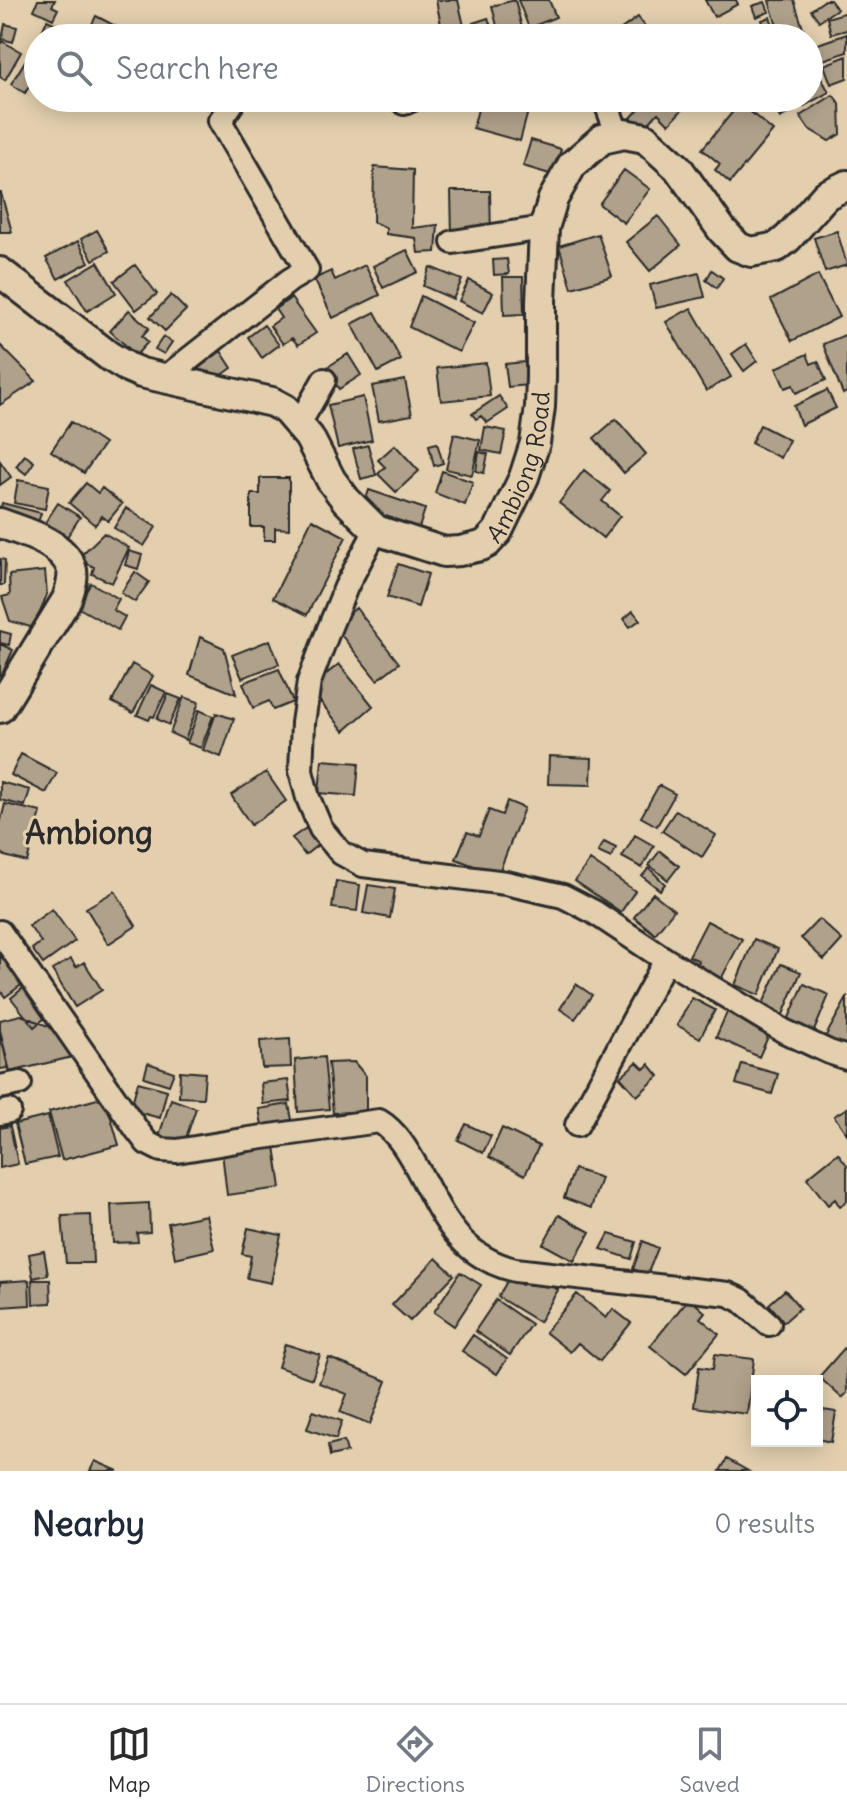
<!DOCTYPE html>
<html lang="en">
<head>
<meta charset="utf-8">
<style>
  :root { --surface:#fff; --page:#f2f2f3; --text:#1f2937; --muted:#747a83; --line:#e0e1e3; --accent:#2b2b2b }
  body { margin:0; font-family:Delius,sans-serif; background:var(--page); color:var(--text) }
  .controls { position:absolute; right:24px; bottom:24px; display:grid; overflow:hidden; border-radius:0px; box-shadow:0 4px 20px #0003 }
  .controls button { width:72px; height:72px; display:grid; place-items:center; padding:0; border:0; border-bottom:2px solid var(--line); background:var(--surface); color:var(--text); font:40px sans-serif }
  .list { margin:0; padding:0; list-style:none }
  h2 { display:flex; justify-content:space-between; align-items:center; height:104px; margin:0; padding:0 32px; font-size:34px }
  h2 small { font-size:26px; font-weight:400; color:var(--muted) }
  .icon { flex:none; width:44px; height:44px; fill:none; stroke:currentColor; stroke-width:2; stroke-linecap:round; stroke-linejoin:round }
  .map { position:relative; flex:none; width:847px; height:1471px; overflow:hidden }
  .search { position:absolute; background:var(--surface); box-shadow:0 4px 20px #0003; left:24px; right:24px; top:24px; height:88px; display:flex; align-items:center; gap:20px; box-sizing:border-box; padding:0 28px; border-radius:44px; color:var(--muted); font-size:30px }
  .sheet { height:232px; background:var(--surface) }
  nav { display:flex; justify-content:space-around; align-items:center; box-sizing:border-box; height:112px; border-top:2px solid var(--line); background:var(--surface); font-size:22px; color:var(--muted) }
  nav a { display:grid; justify-items:center; gap:4px }
  nav .on { color:var(--accent) }
  .map>svg:first-child { display:block }
  .building { fill:#b0a18a; stroke:#2b2b2b; stroke-width:2 }
  .lines { fill:none; stroke-linecap:round; stroke-linejoin:round }
  .minor-casing { stroke:#2b2b2b; stroke-width:28 }
  .major-casing { stroke:#2b2b2b; stroke-width:34 }
  .minor { stroke:#e3cfae; stroke-width:22 }
  .major { stroke:#e3cfae; stroke-width:28 }
  .labels { text-anchor:middle; dominant-baseline:central; stroke-width:6; stroke-linejoin:round; paint-order:stroke }
  .street-label { font-size:24px; fill:#2b2b2b; stroke:#e3cfae }
  .district-label { font-size:32px; font-weight:bold; fill:#2b2b2b; stroke:#e3cfae }
</style>
</head>
<body>
<div class="map">
<svg width="847" height="1471" viewBox="0 0 847 1471">
  <rect width="100%" height="100%" fill="#e3cfae"/>
  <filter id="ink" filterUnits="userSpaceOnUse"><feTurbulence type="fractalNoise" baseFrequency=".0125" numOctaves="2"/><feDisplacementMap in="SourceGraphic" scale="16" xChannelSelector="R" yChannelSelector="G"/><feConvolveMatrix kernelMatrix="1 2 1 2 8 2 1 2 1" color-interpolation-filters="sRGB"/></filter>
  <g filter="url(#ink)">
    <path class="building" d="M38 0H55L52 6 58 9 53 19 34 10Z
      M436 0H458L464 26 442 30Z
      M515 0 523 32 500 38 492 6Z
      M518 0H549L556 17 529 28Z
      M705 0H736L738 4 714 17Z
      M772 0H794L806 38H781L769 1Z
      M825 0H830L837 9 819 21 811 10Z
      M765 2 769 12 756 17 752 6Z
      M847 12V30L831 34 827 18Z
      M96 16 121 29 116 38H85Z
      M638 17 654 38H609Z
      M770 17 778 38H768L762 20Z
      M488 18 495 38H478L473 23Z
      M47 20 63 27 59 38 40 36Z
      M5 24 17 27 13 42 2 39Z
      M465 26 468 38H445L443 32Z
      M847 34V52L820 61 815 45Z
      M2 41 21 52 5 80 0 77V45Z
      M847 56V78L831 84 824 65Z
      M27 58 38 65V72L25 93 11 84Z
      M812 61 829 92 804 106 799 98H809V63Z
      M833 95 840 104 841 134 829 141 809 129 800 116Z
      M481 98H510L530 104 520 141 473 128Z
      M649 98H693L669 124 658 113 641 132 629 120Z
      M769 98H795L800 107 780 118Z
      M740 103 773 131 730 183 715 170 720 164 702 149Z
      M531 140 561 149 553 175 523 166Z
      M374 167 413 170 412 228 438 225 436 252 418 253 416 238 386 234V228L373 222Z
      M624 170 650 189 624 223 599 204Z
      M451 191H490L491 235H452Z
      M0 193H1L12 232H0Z
      M658 216 681 245 650 271 626 242Z
      M97 230 109 251 93 260 81 239Z
      M837 231 847 265 825 272 814 238Z
      M598 234 612 276 572 288 559 246Z
      M78 241 89 262 58 279 46 258Z
      M407 250 418 272 383 288 373 266Z
      M507 259 509 274 494 275 493 260Z
      M98 262 116 293 87 311 68 280Z
      M135 265 157 294 136 310 114 281Z
      M365 265 380 295 333 318 314 279 331 271 335 280Z
      M430 267 462 280 453 299 423 286Z
      M712 270 723 278 717 288 706 280Z
      M699 273 705 297 656 308 650 285Z
      M818 275 839 317 792 341 771 300Z
      M503 277H523L524 314 504 315Z
      M469 280 493 293 483 313 459 301Z
      M171 295 186 310 165 331 150 317Z
      M421 296 474 323 459 352 409 327Z
      M291 298 316 333 298 345 292 338 283 344 270 326 281 318 275 309Z
      M691 308 731 377 706 391 666 322Z
      M129 310 149 328 142 336 148 342 136 355 110 331Z
      M375 312 401 360 378 372 352 324Z
      M264 325 279 345 262 358 248 337Z
      M847 334V392L843 394 823 344Z
      M163 337 172 342 164 354 155 349Z
      M746 344 757 361 744 371 732 354Z
      M0 345 36 381 0 405Z
      M221 351 232 368 218 378 196 370Z
      M348 354 361 375 339 389 326 368Z
      M807 354 811 364 818 361 826 380 796 393 793 385 785 388 776 368Z
      M525 362 528 385 508 387 505 364Z
      M486 363 490 396 441 401 437 368Z
      M405 380 412 415 379 421 372 386Z
      M827 390 836 408 801 425 794 406Z
      M499 396 508 409 487 423 481 416 476 419 472 414Z
      M363 397 372 440 338 448 328 405Z
      M616 419 646 454 624 473 594 438Z
      M71 422 104 444 84 473 51 451Z
      M760 425 789 440 780 458 751 443Z
      M485 427 506 431 501 454 481 450Z
      M454 434 480 440 472 475 446 469Z
      M437 443 443 463 434 466 429 445Z
      M368 445 376 475 361 479 353 449Z
      M395 445 419 471 396 492 378 474 385 467 378 460Z
      M479 452 488 454 484 473 476 471Z
      M25 455 34 462 26 474 16 466Z
      M0 461 11 477 0 485Z
      M584 470 610 491 602 501 620 516 603 538 559 503Z
      M442 471 473 482 465 505 435 493Z
      M260 478H289V529L275 528V540H264V527H251V494H260Z
      M18 480 49 486 45 509 14 503Z
      M86 483 98 493 102 488 122 504 108 521 102 516 95 525 69 503Z
      M369 490 425 509 419 528 363 508Z
      M2 503 41 513 37 526 0 510Z
      M58 503 80 517 65 540 43 526Z
      M126 508 156 527 144 546 114 528Z
      M312 519 346 537 307 615 273 598Z
      M104 533 129 548 112 583 92 574 94 567 77 559Z
      M129 551 142 555 138 569 125 565Z
      M0 559 5 560 4 585H0Z
      M398 564 428 574 418 607 387 597Z
      M45 571 47 594 34 628 10 621 2 597 10 595 9 575Z
      M135 572 149 582 135 602 121 593Z
      M91 583 119 599 113 610 125 617 118 630 77 607Z
      M356 608 399 663 377 680 334 626Z
      M633 611 640 620 630 627 624 619Z
      M0 631 11 634 9 645 0 643Z
      M200 637 224 648 236 694 189 675Z
      M270 640 279 664 242 678 232 655Z
      M0 644 13 650 0 679Z
      M132 664 153 676 133 713 112 702Z
      M339 664 373 706 344 731 309 688Z
      M279 669 293 702 273 710 269 701 253 708 243 683Z
      M151 685 166 692 154 717 151 716 149 720 137 715Z
      M168 694 181 699 169 725 157 719Z
      M184 697 199 702 185 740 170 733Z
      M199 710 213 716 201 748 187 743Z
      M216 713 234 719 221 757 203 750Z
      M21 754 57 773 46 793 11 775Z
      M549 756 592 758 591 785 548 784Z
      M322 760 359 763 356 796 319 793Z
      M266 772 286 801 251 825 231 795Z
      M0 782 30 790 25 806 0 800Z
      M659 785 675 794 657 826 641 817Z
      M507 801 524 808 498 875 456 859 467 832 479 836 489 810 502 815Z
      M5 804 41 812 27 862 5 856 0 851V824Z
      M676 810 716 835 702 857 662 831Z
      M306 828 319 844 305 855 292 838Z
      M635 835 654 846 642 868 622 857Z
      M604 842 616 848 611 858 598 852Z
      M660 851 679 866 668 880 649 865Z
      M590 860 635 891 621 912 575 881Z
      M649 868 665 884 660 890 642 876Z
      M336 881 360 885 357 911 332 908Z
      M368 885 395 889 390 918 363 913Z
      M115 891 136 926 108 944 86 908Z
      M653 893 674 910 655 934 634 917Z
      M52 909 75 941 43 964 32 949 41 942 29 926Z
      M819 919 842 940 824 960 801 938Z
      M707 921 742 939 720 981 694 970 699 961 689 956Z
      M754 939 778 949 759 995 735 985Z
      M0 942 28 980 5 997 0 990Z
      M71 959 76 967 84 962 102 990 75 1007 52 970Z
      M781 964 801 972 782 1017 761 1008Z
      M28 984 51 1013 34 1027 11 998Z
      M576 984 592 995 575 1019 560 1009Z
      M804 984 829 995 814 1031 788 1020Z
      M692 998 715 1010 700 1038 677 1025Z
      M847 998V1051L824 1039Z
      M728 1010 771 1030 759 1057 716 1037Z
      M21 1015 53 1028 72 1057 10 1072 0 1030V1020Z
      M0 1031 8 1068 0 1069Z
      M290 1039 291 1067 262 1068 260 1041Z
      M324 1057 329 1109 298 1112 295 1060Z
      M354 1062 366 1076V1111L333 1113 328 1063Z
      M637 1062 644 1069 649 1064 659 1076 637 1096 620 1077Z
      M148 1063 174 1072 169 1085 144 1077Z
      M742 1064 778 1074 772 1094 736 1084Z
      M180 1071 205 1073 203 1098 179 1097Z
      M288 1080 291 1101 263 1104 261 1083Z
      M138 1082 167 1090 160 1118 130 1110Z
      M105 1097 119 1145 62 1160 49 1112Z
      M171 1099 196 1108 185 1141 157 1142Z
      M289 1104 292 1120 262 1125 259 1109Z
      M847 1108V1134L834 1116Z
      M48 1116 58 1157 25 1164 15 1124Z
      M466 1124 491 1136 483 1153 458 1140Z
      M10 1126 18 1164 0 1168V1128Z
      M502 1128 539 1146 525 1175 489 1157Z
      M275 1146 281 1188 227 1195 222 1152Z
      M838 1153 847 1165V1201L840 1207 835 1199 828 1205 807 1178Z
      M574 1169 601 1178 591 1208 564 1198Z
      M149 1203 150 1232 137 1233 138 1242 113 1243 111 1205Z
      M91 1215 93 1263H66L62 1216Z
      M206 1215 214 1249 175 1258 168 1223Z
      M559 1215 590 1232 574 1261 543 1244Z
      M248 1228 281 1235 271 1283 247 1278 251 1256 242 1254Z
      M609 1234 636 1242 631 1259 601 1249Z
      M643 1241 658 1248 647 1275 633 1269Z
      M44 1251 48 1275 33 1278 29 1254Z
      M436 1258 454 1275 410 1321 392 1305Z
      M460 1272 481 1285 454 1326 434 1312Z
      M529 1273 558 1290 539 1322 498 1297 509 1278 522 1285Z
      M29 1280 30 1305 0 1307V1282Z
      M32 1280H50L51 1303 33 1304Z
      M785 1290 800 1308 784 1322 769 1304Z
      M577 1294 606 1318 613 1309 631 1323 600 1361 578 1343 570 1352 545 1332Z
      M689 1298 705 1312 700 1318 719 1334 686 1374 650 1346Z
      M496 1300 531 1324 510 1355 475 1331Z
      M473 1335 507 1359 497 1374 462 1351Z
      M285 1344 320 1355 312 1379 278 1367Z
      M846 1346 847 1393 842 1398 819 1377Z
      M715 1354 754 1359 747 1414 694 1407 699 1367 713 1369Z
      M329 1358 387 1381 370 1424 340 1412 347 1394 319 1383Z
      M817 1409 836 1412 831 1442 817 1439Z
      M313 1411 342 1421 336 1439 307 1429Z
      M344 1441 347 1452 330 1456 328 1445Z
      M727 1459 748 1471H720Z
      M95 1461 118 1471H90Z"/>
    <g class="lines">
      <g class="minor-casing">
        <path id="minor" d="M604 98 618 135
          M404 103 415 98
          M453 242 544 228
          M165 378 290 280 307 270 220 121 235 99
          M299 424 324 380
          M376 530 346 587 329 629 309 682 303 723 301 771 308 798 321 829 341 853 363 865 506 883 563 896 594 912 666 960 784 1031 829 1052 847 1058
          M0 932 137 1130 147 1143 161 1150 177 1151 249 1139 379 1121C396 1131 407 1150 417 1168 443 1216 458 1256 515 1270L728 1294 741 1300 769 1324
          M0 1087 20 1083
          M0 1113 9 1111
          M577 1125 666 960"/>
      </g>
      <g class="major-casing">
        <g id="major">
          <path id="s1" d="M0 272 109 356 127 367 141 373 272 402 285 409 309 437 331 480 346 500 376 530 444 552 460 551 481 546 487 543 498 531 524 477 535 443 540 407 541 377V302L544 228 553 199 572 165 602 139 624 134 645 138 678 168 722 230 738 247 751 252 777 247 788 238 826 195 847 185"/>
          <path d="M0 523C23 532 61 541 71 567 75 577 70 589 67 599L0 708"/>
        </g>
      </g>
      <use href="#minor" class="minor"/>
      <use href="#major" class="major"/>
    </g>
  </g>
  <g class="labels">
    <g class="street-label">
      <text stroke="none"><textPath href="#s1" startOffset="676">Ambiong Road</textPath></text>
    </g>
    <g class="district-label">
      <text x="89" y="832">Ambiong</text>
    </g>
  </g>
</svg>
<div class="controls">
<button><svg class="icon" aria-label="locate" viewBox="0 0 24 24"><circle cx="12" cy="12" r="6"/><path d="M12 2v4M12 18v4M2 12h4M18 12h4"/></svg></button>
</div>
<div class="search"><svg class="icon" aria-label="search" viewBox="0 0 24 24"><circle cx="10" cy="10" r="6"/><path d="M15 15l6 6"/></svg>Search here</div>
</div>
<section class="sheet">
<h2>Nearby<small>0 results</small></h2>
<ul class="list">
</ul>
</section>
<nav>
<a class="on"><svg class="icon" aria-label="map" viewBox="0 0 24 24"><path d="M3 6l6-2 6 2 6-2v14l-6 2-6-2-6 2zM9 4v14M15 6v14"/></svg>Map</a>
<a><svg class="icon" aria-label="directions" viewBox="0 0 24 24"><path d="M12 3l9 9-9 9-9-9zM9 14v-3h6M13 9l2 2-2 2"/></svg>Directions</a>
<a><svg class="icon" aria-label="saved" viewBox="0 0 24 24"><path d="M7 4h10v16l-5-4-5 4z"/></svg>Saved</a>
</nav>
</body>
</html>
